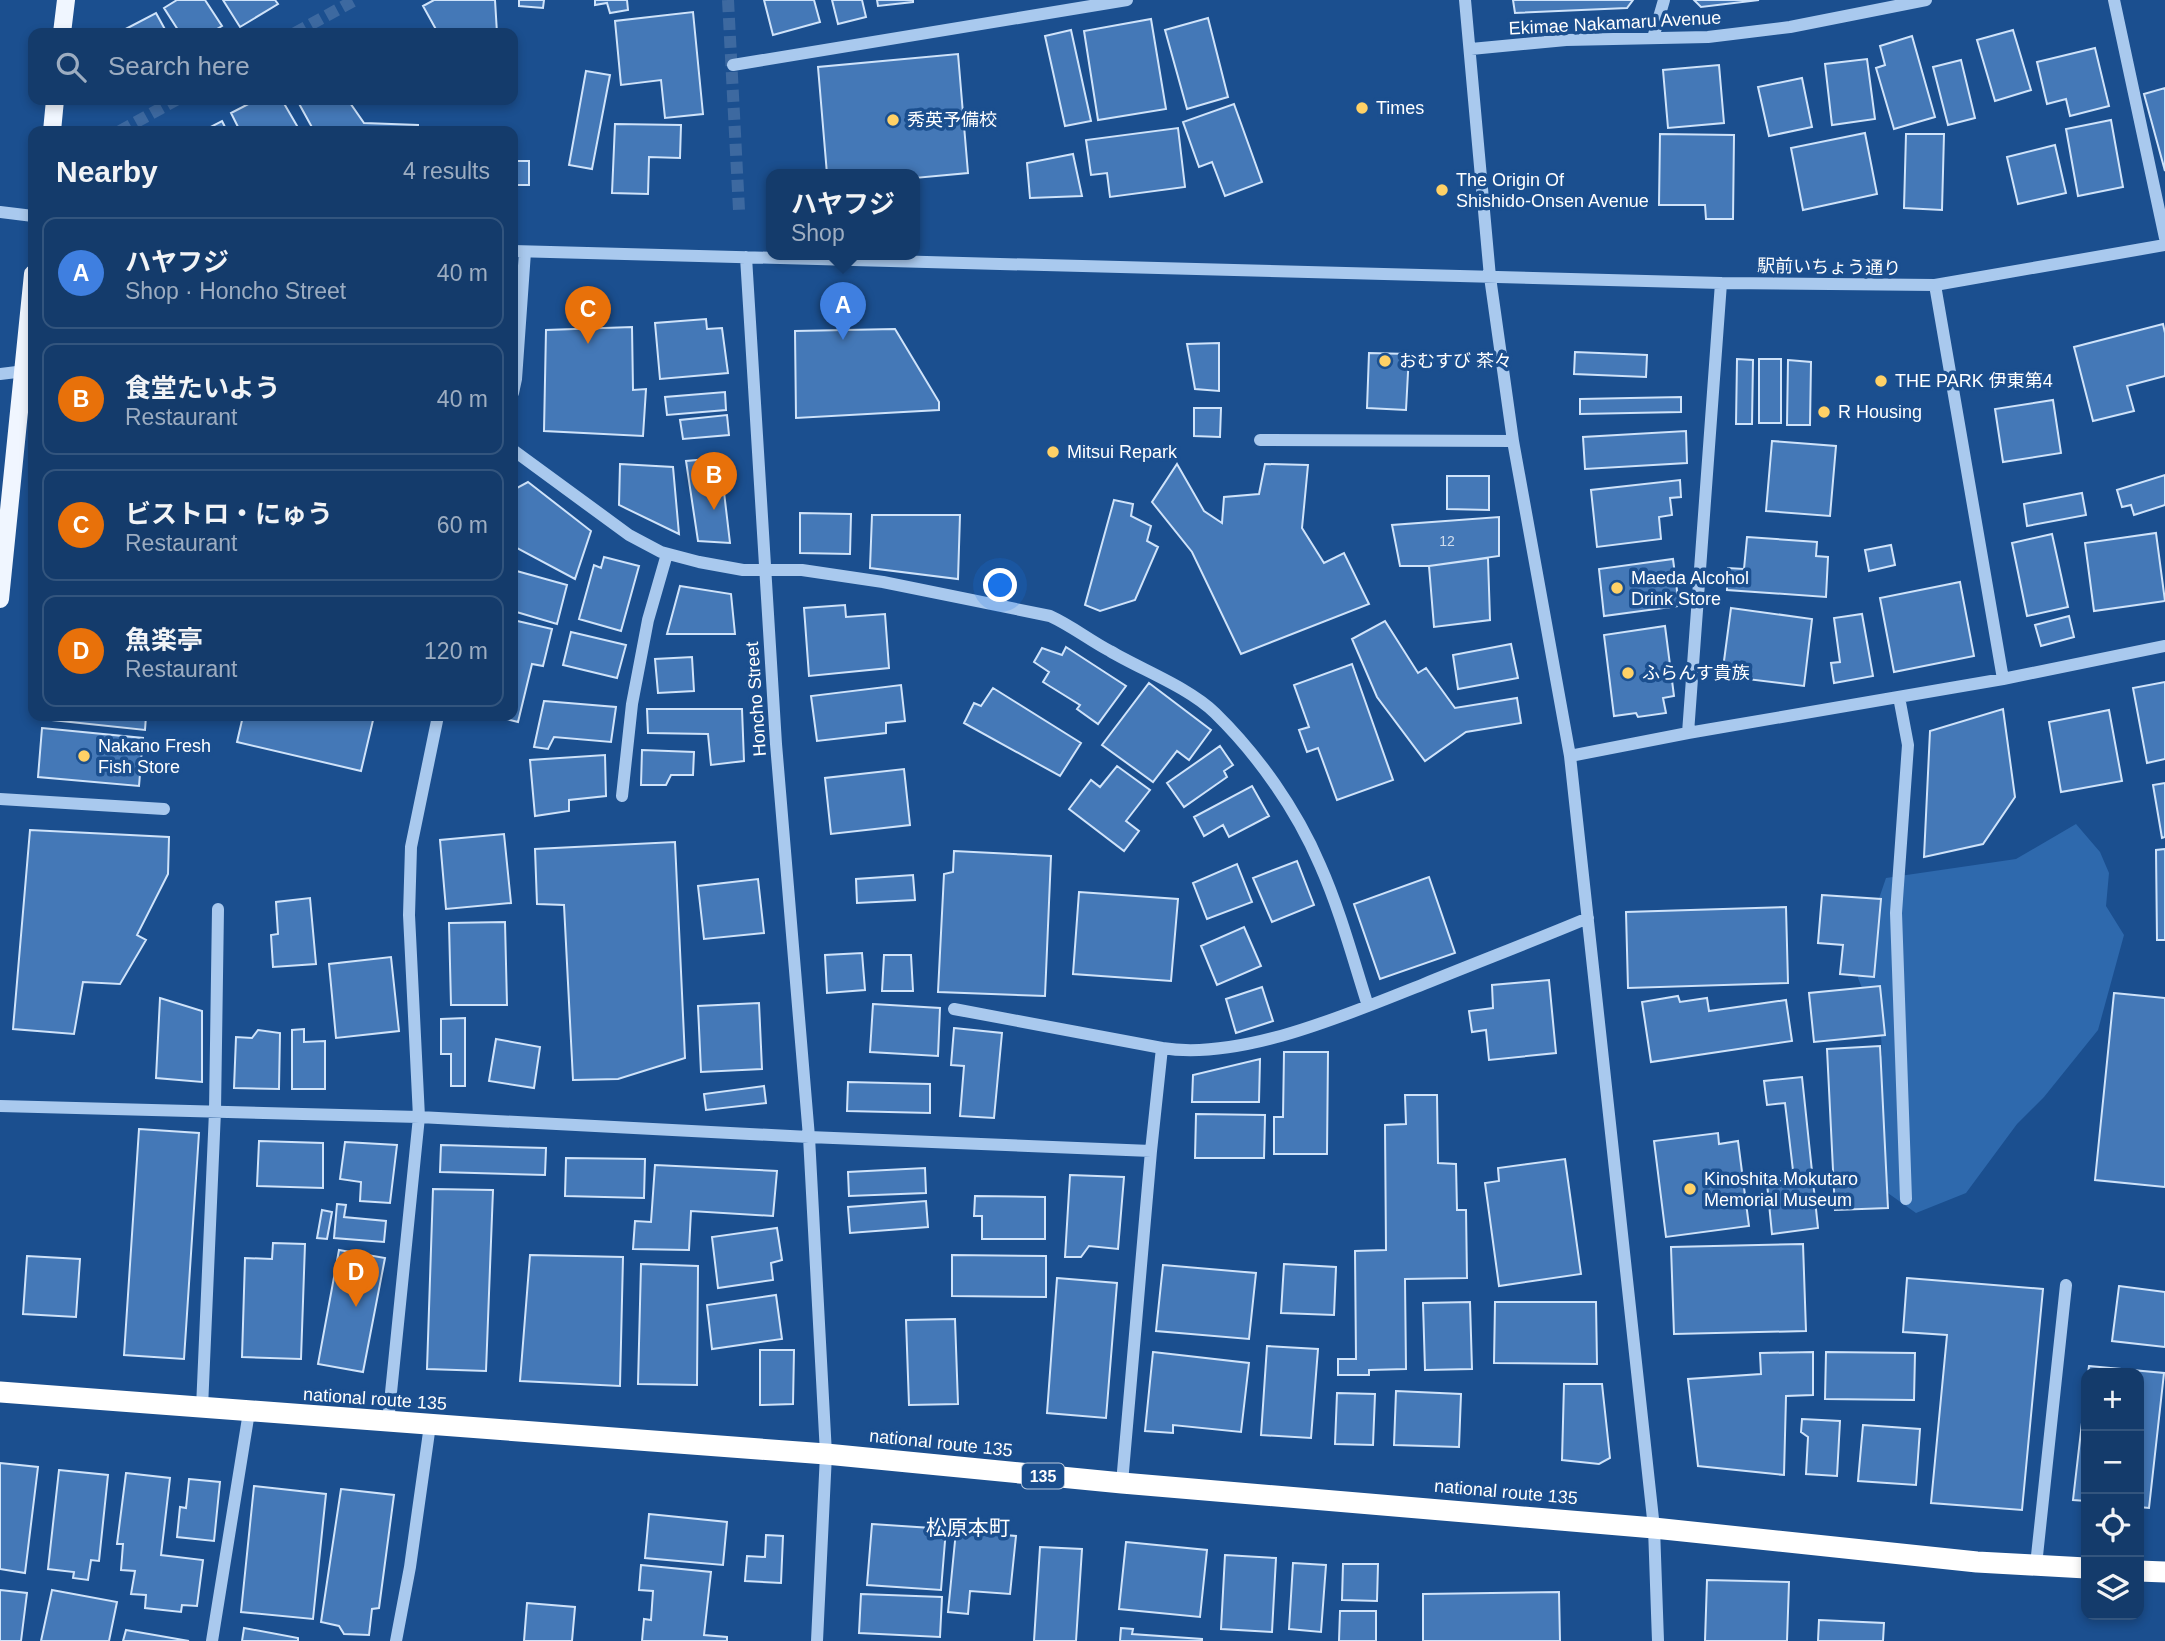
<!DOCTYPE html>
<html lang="en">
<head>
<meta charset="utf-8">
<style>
  :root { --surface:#143b6b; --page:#214673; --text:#f1f3f6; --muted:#9dadc1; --line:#33557e; --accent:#ffd166 }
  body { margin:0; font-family:Arial,"Noto Sans JP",sans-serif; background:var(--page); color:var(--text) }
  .controls { position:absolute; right:21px; bottom:21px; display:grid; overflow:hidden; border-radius:14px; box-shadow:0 4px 10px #0003 }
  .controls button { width:63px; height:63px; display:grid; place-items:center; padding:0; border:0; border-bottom:2px solid var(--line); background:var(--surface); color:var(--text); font:35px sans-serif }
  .you { position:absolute; left:1001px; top:586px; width:24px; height:24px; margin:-18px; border:5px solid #fff; border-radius:50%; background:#1a73e8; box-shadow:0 0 0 10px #1a73e833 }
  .badge { display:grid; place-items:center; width:46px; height:46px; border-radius:50%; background:var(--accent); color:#fff; font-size:23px; font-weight:700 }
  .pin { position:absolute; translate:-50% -58px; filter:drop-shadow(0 2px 4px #0008) }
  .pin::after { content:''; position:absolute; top:37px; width:24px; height:21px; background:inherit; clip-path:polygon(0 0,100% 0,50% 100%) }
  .popup { position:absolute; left:766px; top:169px; width:154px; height:91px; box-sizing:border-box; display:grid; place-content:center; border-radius:14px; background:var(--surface); filter:drop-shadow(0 2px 5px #0005); font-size:23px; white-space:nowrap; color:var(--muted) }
  .popup b { font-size:26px; color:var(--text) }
  .popup::after { content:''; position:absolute; left:50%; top:100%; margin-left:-14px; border:14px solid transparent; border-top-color:var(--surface) }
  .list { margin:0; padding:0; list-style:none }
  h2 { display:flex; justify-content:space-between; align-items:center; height:91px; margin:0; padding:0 28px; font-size:30px }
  h2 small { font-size:23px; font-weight:400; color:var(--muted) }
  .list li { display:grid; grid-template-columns:46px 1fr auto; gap:21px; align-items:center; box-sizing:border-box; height:112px; margin:0 14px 14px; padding:0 14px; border:2px solid var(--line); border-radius:14px }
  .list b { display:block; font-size:26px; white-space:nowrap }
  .list p { margin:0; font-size:23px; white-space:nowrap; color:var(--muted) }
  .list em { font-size:23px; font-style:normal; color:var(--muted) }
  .icon { flex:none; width:38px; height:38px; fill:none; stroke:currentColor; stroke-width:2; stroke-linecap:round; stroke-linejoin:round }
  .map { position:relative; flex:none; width:2165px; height:1641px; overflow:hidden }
  .search { position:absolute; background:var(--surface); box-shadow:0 4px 10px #0003; left:28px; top:28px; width:490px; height:77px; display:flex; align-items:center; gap:18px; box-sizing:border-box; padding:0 24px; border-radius:14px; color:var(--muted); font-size:26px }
  .panel { position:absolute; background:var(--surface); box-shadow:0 4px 10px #0003; left:28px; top:126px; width:490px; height:595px; border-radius:14px }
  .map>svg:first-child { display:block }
  .green { fill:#2e69ad }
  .building { fill:#4478b7; stroke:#cfe3fa; stroke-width:2 }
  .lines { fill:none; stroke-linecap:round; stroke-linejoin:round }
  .minor-tunnel { stroke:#3d69a0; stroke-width:12; stroke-dasharray:12 6; stroke-linecap:butt }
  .minor { stroke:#a9c9ee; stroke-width:12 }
  .major { stroke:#f0f6ff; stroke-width:18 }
  .highway { stroke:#fff; stroke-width:21 }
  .poi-dot { fill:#ffd166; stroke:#1b4f8f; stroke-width:2.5 }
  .labels { text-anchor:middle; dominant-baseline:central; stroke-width:7; stroke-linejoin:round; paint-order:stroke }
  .number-label { font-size:14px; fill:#d0dded }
  .shield { fill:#1b4f8f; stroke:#bbcadd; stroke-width:2 }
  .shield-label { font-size:16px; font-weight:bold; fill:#fff }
  .street-label { font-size:18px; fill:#fff; stroke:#1b4f8f }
  .poi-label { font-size:18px; fill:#fff; stroke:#1b4f8f; text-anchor:start }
  .quarter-label { font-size:21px; fill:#fff; stroke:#1b4f8f }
</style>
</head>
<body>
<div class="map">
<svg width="2165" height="1641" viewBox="0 0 2165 1641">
  <rect width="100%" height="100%" fill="#1b4f8f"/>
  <path class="green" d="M2076 824 2100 852 2109 873 2106 906 2124 935 2098 1030 2044 1097 2017 1124 1966 1193 1916 1213 1885 1191 1873 1072 1882 1055 1881 1035 1858 978V960L1886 878 2016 859Z"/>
  <path class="building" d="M177 0H205L222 26 210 33H180L164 8Z
    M223 0H275L278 4 240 27Z
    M434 0H495L497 33H438L423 6Z
    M519 0H544L543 8 519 6Z
    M595 0H627L628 10 610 13 607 3 595 5Z
    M764 0H814L820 22 773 35Z
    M832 0H862L866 17 838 24Z
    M877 0H913V2L878 6Z
    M1513 0H1633L1627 8 1515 13Z
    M1694 0H1759L1701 7Z
    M693 12 703 114 665 118 661 80 621 85 615 21Z
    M156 13 167 33H118Z
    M1208 18 1228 97 1187 109 1165 30Z
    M1151 19 1166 109 1098 120 1084 31Z
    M1071 30 1091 121 1065 126 1045 36Z
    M2013 30 2031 90 1995 101 1977 40Z
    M1912 36 1935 117 1894 129 1876 68 1885 65 1880 46Z
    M2095 48 2109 106 2070 116 2066 99 2047 104 2037 62Z
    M958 54 968 173 915 178V174H827L818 67Z
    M1867 59 1875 119 1832 125 1825 64Z
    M1961 60 1975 118 1948 125 1933 67Z
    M1719 65 1724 123 1668 128 1663 70Z
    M586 71 610 75 592 169 569 165Z
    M1802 78 1812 127 1769 136 1758 87Z
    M2165 88V171L2144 94Z
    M256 100H282L300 131H240L231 113Z
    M297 100H348L364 123 418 125V131H314Z
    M374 100H435L437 102 378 104Z
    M1234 104 1262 182 1225 196 1212 162 1199 167 1183 122Z
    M2111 120 2123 187 2078 196 2066 129Z
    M222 121 227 131H203Z
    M615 124 681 125 680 158 649 157 648 194 612 193Z
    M1178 128 1185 187 1110 197 1107 173 1091 175 1086 140Z
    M1865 133 1877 194 1803 210 1791 148Z
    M1660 134 1734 135 1733 219H1706L1705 205H1659Z
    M1906 134H1944L1942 210 1904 208Z
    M2055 145 2066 193 2018 204 2007 157Z
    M1073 154 1082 196 1030 198 1027 163Z
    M513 161H529V185H513Z
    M706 319 707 329 722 328 728 373 660 379 655 323Z
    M2163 324 2165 333V376L2127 386 2134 411 2093 421 2074 347Z
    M632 327 633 390 646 389 643 436 544 431 546 330Z
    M895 329 939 402V410L796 418 795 331Z
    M1219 343V391L1195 389 1187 344Z
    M1575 352 1647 355 1646 377 1574 374Z
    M1369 353 1409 354 1406 410 1367 408Z
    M1737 359 1753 360 1752 424H1736Z
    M1759 359H1781V423H1759Z
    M1788 360 1811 362 1810 425H1787Z
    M725 392 726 410 667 415 665 397Z
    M1681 397V412L1580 414V399Z
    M2053 400 2061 453 2003 462 1995 409Z
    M1194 408H1221L1220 437 1194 436Z
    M727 415 729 435 683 439 680 420Z
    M1686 431 1687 463 1585 469 1583 437Z
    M1772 441 1836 446 1830 516 1766 511Z
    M720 458 730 543 698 541 686 461Z
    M620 464 673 467 679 534 619 505Z
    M1177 464 1204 511 1222 523 1224 497 1259 494 1265 464 1308 465 1302 528 1324 563 1344 553 1369 604 1241 654 1192 552 1152 502Z
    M2165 475V505L2134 515 2131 505 2122 507 2117 490Z
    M1447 476H1489V510L1447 509Z
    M1680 480 1681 497 1670 498 1672 515 1659 517 1661 539 1597 547 1591 490Z
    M528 482 591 531 575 579 513 546V490Z
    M2082 493 2086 515 2027 526 2024 504Z
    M1114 500 1133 504 1131 516 1151 526 1147 541 1158 547 1135 600 1100 611 1085 605Z
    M800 513 851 514 850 554 800 553Z
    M872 515H960L958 579 870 568Z
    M1499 517V556L1429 566H1400L1392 525Z
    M2156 533 2165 601 2094 611 2085 543Z
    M2052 534 2068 607 2027 616 2012 543Z
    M1747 537 1817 542 1816 556 1828 557 1826 597 1727 590 1728 568 1744 569Z
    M1891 545 1895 565 1869 571 1865 550Z
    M604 557 639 566 621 631 579 619 594 565 601 568Z
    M1488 558 1490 620 1434 627 1429 566Z
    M1673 559 1679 606 1604 616 1599 569Z
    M513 570 567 585 557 624 513 611Z
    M1960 582 1974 656 1894 672 1880 598Z
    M680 586 731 594 735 634H667Z
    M845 605 846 617 885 614 889 668 809 676 804 608Z
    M1731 608 1812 619 1804 686 1722 676Z
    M1862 614 1873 676 1834 683 1831 663 1840 662 1834 618Z
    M2069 616 2074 637 2041 646 2035 625Z
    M513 620 552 629 543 666 532 664 518 722 494 716H513Z
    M1385 621 1418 673 1426 668 1455 708 1517 698 1521 723 1466 732 1425 761 1377 697 1352 639Z
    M1665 626 1674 696 1663 698 1666 713 1638 717 1636 713 1614 716 1604 635Z
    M571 632 626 645 617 678 563 665Z
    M1511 644 1518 678 1458 689 1453 655Z
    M1066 647 1126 686 1098 724 1077 709 1080 705 1043 682 1049 672 1034 662 1042 648 1062 655Z
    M692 657 694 691 658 693 655 659Z
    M1352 664 1393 780 1337 800 1318 748 1307 752 1299 730 1309 727 1294 685Z
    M2165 682V759L2147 763 2133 688Z
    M1149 683 1211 730 1189 760 1177 751 1153 782 1102 745Z
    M901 685 905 721 886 723V733L817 741 811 696Z
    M993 688 1081 743 1060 776 964 723 974 703 981 706Z
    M544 701 616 707 611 742 554 737 548 749 534 747Z
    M647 709H742L744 761 711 765 708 734 648 733Z
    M2003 709 2015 797 1983 844 1924 857 1930 731Z
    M2109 710 2122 781 2061 792 2049 722Z
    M43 716H146L145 730 43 719Z
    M243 716H374L361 771 237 742Z
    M42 728 143 738 139 786 38 777Z
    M1220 746 1233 765 1224 771 1227 777 1184 807 1167 783Z
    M642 750 694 752 693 775H671L666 785H641Z
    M605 755 606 796 569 800V811L535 816 530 760Z
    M1117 766 1150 790 1126 821 1139 831 1124 851 1069 809 1091 780 1100 787Z
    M904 769 910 825 831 834 825 778Z
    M2165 783V837L2162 838 2153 785Z
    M1252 786 1269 816 1229 837 1223 825 1204 836 1194 817Z
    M30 830 169 837 168 874 137 935 146 940 120 984 83 982 74 1034 13 1029Z
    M504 834 511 903 446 909 440 840Z
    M675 842 685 1058 618 1079 573 1080 564 905 537 904 535 849Z
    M2165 849V940H2157L2156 850Z
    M954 851 1051 856 1045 996 938 992 944 874 953 872Z
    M1297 861 1314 905 1272 922 1253 878Z
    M1237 864 1252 902 1207 919 1193 883Z
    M913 875 915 900 857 903 856 879Z
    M1429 877 1455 953 1380 979 1354 904Z
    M758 879 764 933 704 939 698 886Z
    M1079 892 1178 899 1171 981 1073 974Z
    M1822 895 1881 899 1874 977 1840 974 1843 945 1818 943Z
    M310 898 316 964 273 967 271 935 278 934 276 902Z
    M1786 907 1788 983 1628 988 1626 912Z
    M505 922 507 1005H451L449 923Z
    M1244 927 1261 966 1217 985 1201 946Z
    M862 953 865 990 827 993 825 955Z
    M884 955H911L913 991H882Z
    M391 957 399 1031 336 1038 329 964Z
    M1549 980 1556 1053 1489 1060 1486 1030 1472 1032 1469 1011 1493 1008 1492 985Z
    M1880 986 1885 1035 1814 1042 1809 993Z
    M1262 987 1273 1021 1236 1033 1226 999Z
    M2114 993 2165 998V1187L2095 1180Z
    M1678 996 1680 1002 1707 998 1709 1011 1786 1000 1792 1041 1651 1062 1642 1002Z
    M160 998 202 1011V1082L156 1078Z
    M759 1003 762 1069 701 1072 698 1006Z
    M873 1004 940 1008 938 1056 870 1052Z
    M465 1018V1086H451V1054H441V1019Z
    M954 1028 1002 1033 994 1118 960 1116 964 1066 951 1065Z
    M304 1029V1042L325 1041V1089H292V1030Z
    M258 1030 280 1033 279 1089 234 1088 236 1037 252 1038Z
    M496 1039 540 1047 534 1088 489 1081Z
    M1880 1046 1888 1208 1835 1210 1827 1049Z
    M1284 1052H1328L1327 1154H1274V1117H1283Z
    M1260 1059 1259 1102H1192L1193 1075Z
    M1802 1077 1818 1228 1772 1234 1767 1183 1794 1179 1785 1103 1767 1105 1764 1081Z
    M848 1082 930 1084V1113L847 1111Z
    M764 1086 766 1103 706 1110 704 1094Z
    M1405 1095H1437L1438 1163 1456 1164 1457 1210H1466L1467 1278 1405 1279 1406 1369 1369 1370V1375H1338V1359H1356L1355 1251 1386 1250 1385 1125 1406 1124Z
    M1196 1114 1265 1115 1264 1158H1195Z
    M139 1129 199 1133 184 1359 124 1355Z
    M1718 1133 1719 1144 1738 1141 1749 1226 1666 1237 1654 1141Z
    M259 1141 323 1143V1188L257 1186Z
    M345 1142 397 1145 390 1203 360 1201 361 1182 340 1179Z
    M441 1145 546 1148 545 1175 440 1172Z
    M566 1158 645 1159 644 1198 565 1196Z
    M1565 1159 1581 1274 1499 1286 1485 1183 1499 1181 1498 1168Z
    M655 1165 777 1171 773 1216 691 1211 689 1250 633 1249 635 1221 651 1222Z
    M925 1168 926 1193 849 1196 848 1172Z
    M1070 1175 1124 1177 1118 1249 1089 1246 1081 1257H1065Z
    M433 1189 493 1190 486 1371 427 1369Z
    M975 1196 1045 1197V1239H982V1216H974Z
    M926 1201 928 1227 850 1233 848 1207Z
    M337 1204 346 1205 344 1217 386 1221 384 1242 334 1238Z
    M322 1210 332 1212 327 1239 317 1238Z
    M777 1228 782 1260 771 1263 773 1280 718 1288 712 1237Z
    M273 1243 305 1244 301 1359 242 1357 245 1258 272 1259Z
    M1803 1244 1806 1331 1674 1334 1671 1247Z
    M339 1250 385 1258 363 1372 318 1364Z
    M530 1255 623 1257 620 1386 520 1381Z
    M952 1255 1046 1256V1297L952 1296Z
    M27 1256 80 1259 76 1317 23 1314Z
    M641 1264 698 1266 697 1385 638 1384Z
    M1284 1264 1336 1267 1334 1315 1281 1313Z
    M1163 1265 1256 1273 1249 1339 1156 1331Z
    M1057 1278 1117 1283 1106 1418 1047 1413Z
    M1907 1278 2043 1289 2022 1510 1931 1503 1947 1335 1903 1332Z
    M2119 1286 2165 1292V1347L2112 1341Z
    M776 1295 782 1339 712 1349 707 1305Z
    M1470 1302 1472 1369 1425 1370 1423 1303Z
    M1495 1302H1596L1597 1364 1494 1363Z
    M955 1319 958 1404 909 1405 906 1320Z
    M1267 1346 1318 1349 1311 1438 1261 1435Z
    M760 1350H794L793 1404 760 1405Z
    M1153 1352 1249 1363 1241 1432 1173 1425V1433L1145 1431Z
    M1813 1352V1395L1786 1396 1784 1475 1698 1466 1688 1379 1761 1374 1760 1353Z
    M1826 1352 1915 1353 1914 1400 1825 1399Z
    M2089 1366 2164 1373 2149 1508 2139 1507V1373H2088Z
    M1564 1384H1602L1610 1458 1599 1464 1562 1460Z
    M2086 1388V1501L2073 1500Z
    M1396 1391 1461 1394 1459 1447 1394 1445Z
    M1337 1393 1375 1394 1373 1445 1335 1444Z
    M1802 1419 1840 1421 1837 1476 1806 1474 1808 1437 1801 1432Z
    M1863 1425 1920 1429 1916 1485 1858 1481Z
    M0 1463 38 1467 25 1573 0 1569Z
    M59 1470 108 1475 99 1561 91 1560 88 1580 73 1578 74 1572 48 1569Z
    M126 1473 170 1478 161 1555 203 1560 197 1606 182 1605 181 1612 145 1608 146 1595 131 1594 135 1571 121 1570 123 1544H117Z
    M189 1479 220 1482 214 1541 177 1537 180 1507 186 1508Z
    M254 1486 326 1494 313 1619 241 1612Z
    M341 1489 394 1495 379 1608 372 1609 369 1635 344 1634 339 1626 321 1622Z
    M649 1514 727 1522 723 1565 645 1558Z
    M872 1524 946 1529 941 1590 867 1585Z
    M956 1531 1016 1536 1010 1594 970 1591 968 1614 948 1612Z
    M766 1535 783 1536 781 1583 745 1581 747 1556 765 1557Z
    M1126 1542 1207 1550 1200 1617 1119 1609Z
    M1040 1547 1082 1549 1076 1641H1034Z
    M1225 1555 1276 1558 1272 1632 1221 1629Z
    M1293 1563 1326 1565 1321 1632 1289 1629Z
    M1343 1564H1378L1377 1601 1342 1600Z
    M641 1565 711 1572 704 1635 727 1637V1641H642L644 1619 651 1620 653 1591 639 1590Z
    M1707 1580 1789 1582 1787 1641H1705Z
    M0 1590 27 1593 21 1641H0Z
    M52 1590 117 1602 109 1641H41Z
    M1559 1592 1560 1641H1423V1594Z
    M861 1594 942 1597 940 1637 859 1633Z
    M527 1603 575 1607 572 1641H524Z
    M1340 1611H1376V1641H1339Z
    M1819 1620 1884 1623 1883 1641H1818Z
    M244 1628 298 1638V1641H242Z
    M1121 1628 1133 1629 1132 1634 1202 1639V1641H1120Z
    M126 1630 189 1641H123Z"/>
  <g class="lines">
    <path class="minor-tunnel" d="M728 0 739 210
      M295 33 355 0
      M120 131 176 100"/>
    <path class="minor" d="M1465 0 1490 277 1513 441 1570 756 1654 1528 1658 1641
      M2114 0 2165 238
      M1653 38 1664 0
      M1471 49 1566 40 1708 37 1790 27 1926 0
      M733 65 1127 0
      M0 212 33 216
      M513 251 1721 283 1935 285 2165 245
      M746 257 776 744 809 1137 826 1454 817 1641
      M1935 285 2003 679
      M0 374 33 370
      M513 393 516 379 525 252
      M1260 440 1513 441
      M513 450 629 535 661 552 699 562 743 570H802L883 582 1050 616C1072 626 1089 640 1110 651 1142 670 1188 687 1215 713 1258 755 1296 809 1320 865 1340 910 1353 959 1368 1006
      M1899 697 1908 745 1896 913 1906 1199
      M1688 733 1721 283
      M1570 756 1688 733 2003 679 2165 646
      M622 796 632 704 648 620 667 554
      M0 799 164 809
      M954 1009 1162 1048
      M0 1106 419 1117 809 1137 1151 1151 1162 1048C1242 1061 1350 1013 1424 984 1478 962 1533 941 1588 918
      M202 1408 215 1111 218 909
      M388 1422 419 1117 409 915 411 847 438 716
      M1122 1483 1151 1151
      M2036 1565 2066 1285
      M212 1641 249 1412
      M396 1641 410 1567 430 1425"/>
    <path class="major" d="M62 33 66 0
      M52 131 55 100
      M0 599 33 274"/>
    <path class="highway" d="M0 1392 826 1454 1122 1483 1654 1528 1977 1562 2086 1568
      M2139 1571 2165 1572"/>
  </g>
  <g class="poi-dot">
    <circle cx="1362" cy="108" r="7"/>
    <circle cx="893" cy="120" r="7"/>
    <circle cx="1442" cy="190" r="7"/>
    <circle cx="1385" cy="361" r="7"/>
    <circle cx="1881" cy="381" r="7"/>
    <circle cx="1824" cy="412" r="7"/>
    <circle cx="1053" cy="452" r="7"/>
    <circle cx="1617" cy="588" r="7"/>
    <circle cx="1628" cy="673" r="7"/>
    <circle cx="84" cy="756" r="7"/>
    <circle cx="1690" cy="1189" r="7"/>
  </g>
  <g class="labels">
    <g class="number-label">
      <text x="1447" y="541">12</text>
    </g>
    <rect class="shield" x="1022" y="1463.5" width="42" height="25" rx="5"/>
    <g class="shield-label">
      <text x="1043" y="1476">135</text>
    </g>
    <g class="street-label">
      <text transform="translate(1615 23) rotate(-3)">Ekimae Nakamaru Avenue</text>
      <text transform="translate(1829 267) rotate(1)">駅前いちょう通り</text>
      <text transform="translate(756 699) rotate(-94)">Honcho Street</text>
      <text transform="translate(375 1399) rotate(4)">national route 135</text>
      <text transform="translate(941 1443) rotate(6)">national route 135</text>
      <text transform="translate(1506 1492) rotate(5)">national route 135</text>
    </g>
    <g class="poi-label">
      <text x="1376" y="108">Times</text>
      <text x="907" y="120">秀英予備校</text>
      <text x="1456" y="180">The Origin Of<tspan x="1456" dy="21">Shishido-Onsen Avenue</tspan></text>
      <text x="1399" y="361">おむすび 茶々</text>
      <text x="1895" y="381">THE PARK 伊東第4</text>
      <text x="1838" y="412">R Housing</text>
      <text x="1067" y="452">Mitsui Repark</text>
      <text x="1631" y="578">Maeda Alcohol<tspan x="1631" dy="21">Drink Store</tspan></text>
      <text x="1642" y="673">ふらんす貴族</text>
      <text x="98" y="746">Nakano Fresh<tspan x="98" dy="21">Fish Store</tspan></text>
      <text x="1704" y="1179">Kinoshita Mokutaro<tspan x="1704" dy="21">Memorial Museum</tspan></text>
    </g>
    <g class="quarter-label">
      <text x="968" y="1527">松原本町</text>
    </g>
  </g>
</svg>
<div class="controls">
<button>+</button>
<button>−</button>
<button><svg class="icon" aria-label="locate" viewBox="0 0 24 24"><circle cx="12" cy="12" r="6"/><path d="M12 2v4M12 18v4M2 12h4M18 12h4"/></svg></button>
<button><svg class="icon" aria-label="layers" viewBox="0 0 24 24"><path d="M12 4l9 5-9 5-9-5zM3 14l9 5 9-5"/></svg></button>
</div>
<div class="you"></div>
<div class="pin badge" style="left:843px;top:340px;background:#3f7fe0">A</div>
<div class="popup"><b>ハヤフジ</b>Shop</div>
<div class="pin badge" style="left:714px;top:510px;background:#e8710a">B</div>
<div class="pin badge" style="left:588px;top:344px;background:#e8710a">C</div>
<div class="pin badge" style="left:356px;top:1307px;background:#e8710a">D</div>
<div class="search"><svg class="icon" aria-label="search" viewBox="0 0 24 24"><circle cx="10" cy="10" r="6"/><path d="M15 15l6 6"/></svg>Search here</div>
<section class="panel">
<h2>Nearby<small>4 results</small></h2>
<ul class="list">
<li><span class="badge" style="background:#3f7fe0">A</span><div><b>ハヤフジ</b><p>Shop · Honcho Street</p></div><em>40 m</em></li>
<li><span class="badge" style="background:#e8710a">B</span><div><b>食堂たいよう</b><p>Restaurant</p></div><em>40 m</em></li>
<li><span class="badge" style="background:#e8710a">C</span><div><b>ビストロ・にゅう</b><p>Restaurant</p></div><em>60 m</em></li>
<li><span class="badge" style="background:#e8710a">D</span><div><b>魚楽亭</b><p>Restaurant</p></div><em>120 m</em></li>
</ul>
</section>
</div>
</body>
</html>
